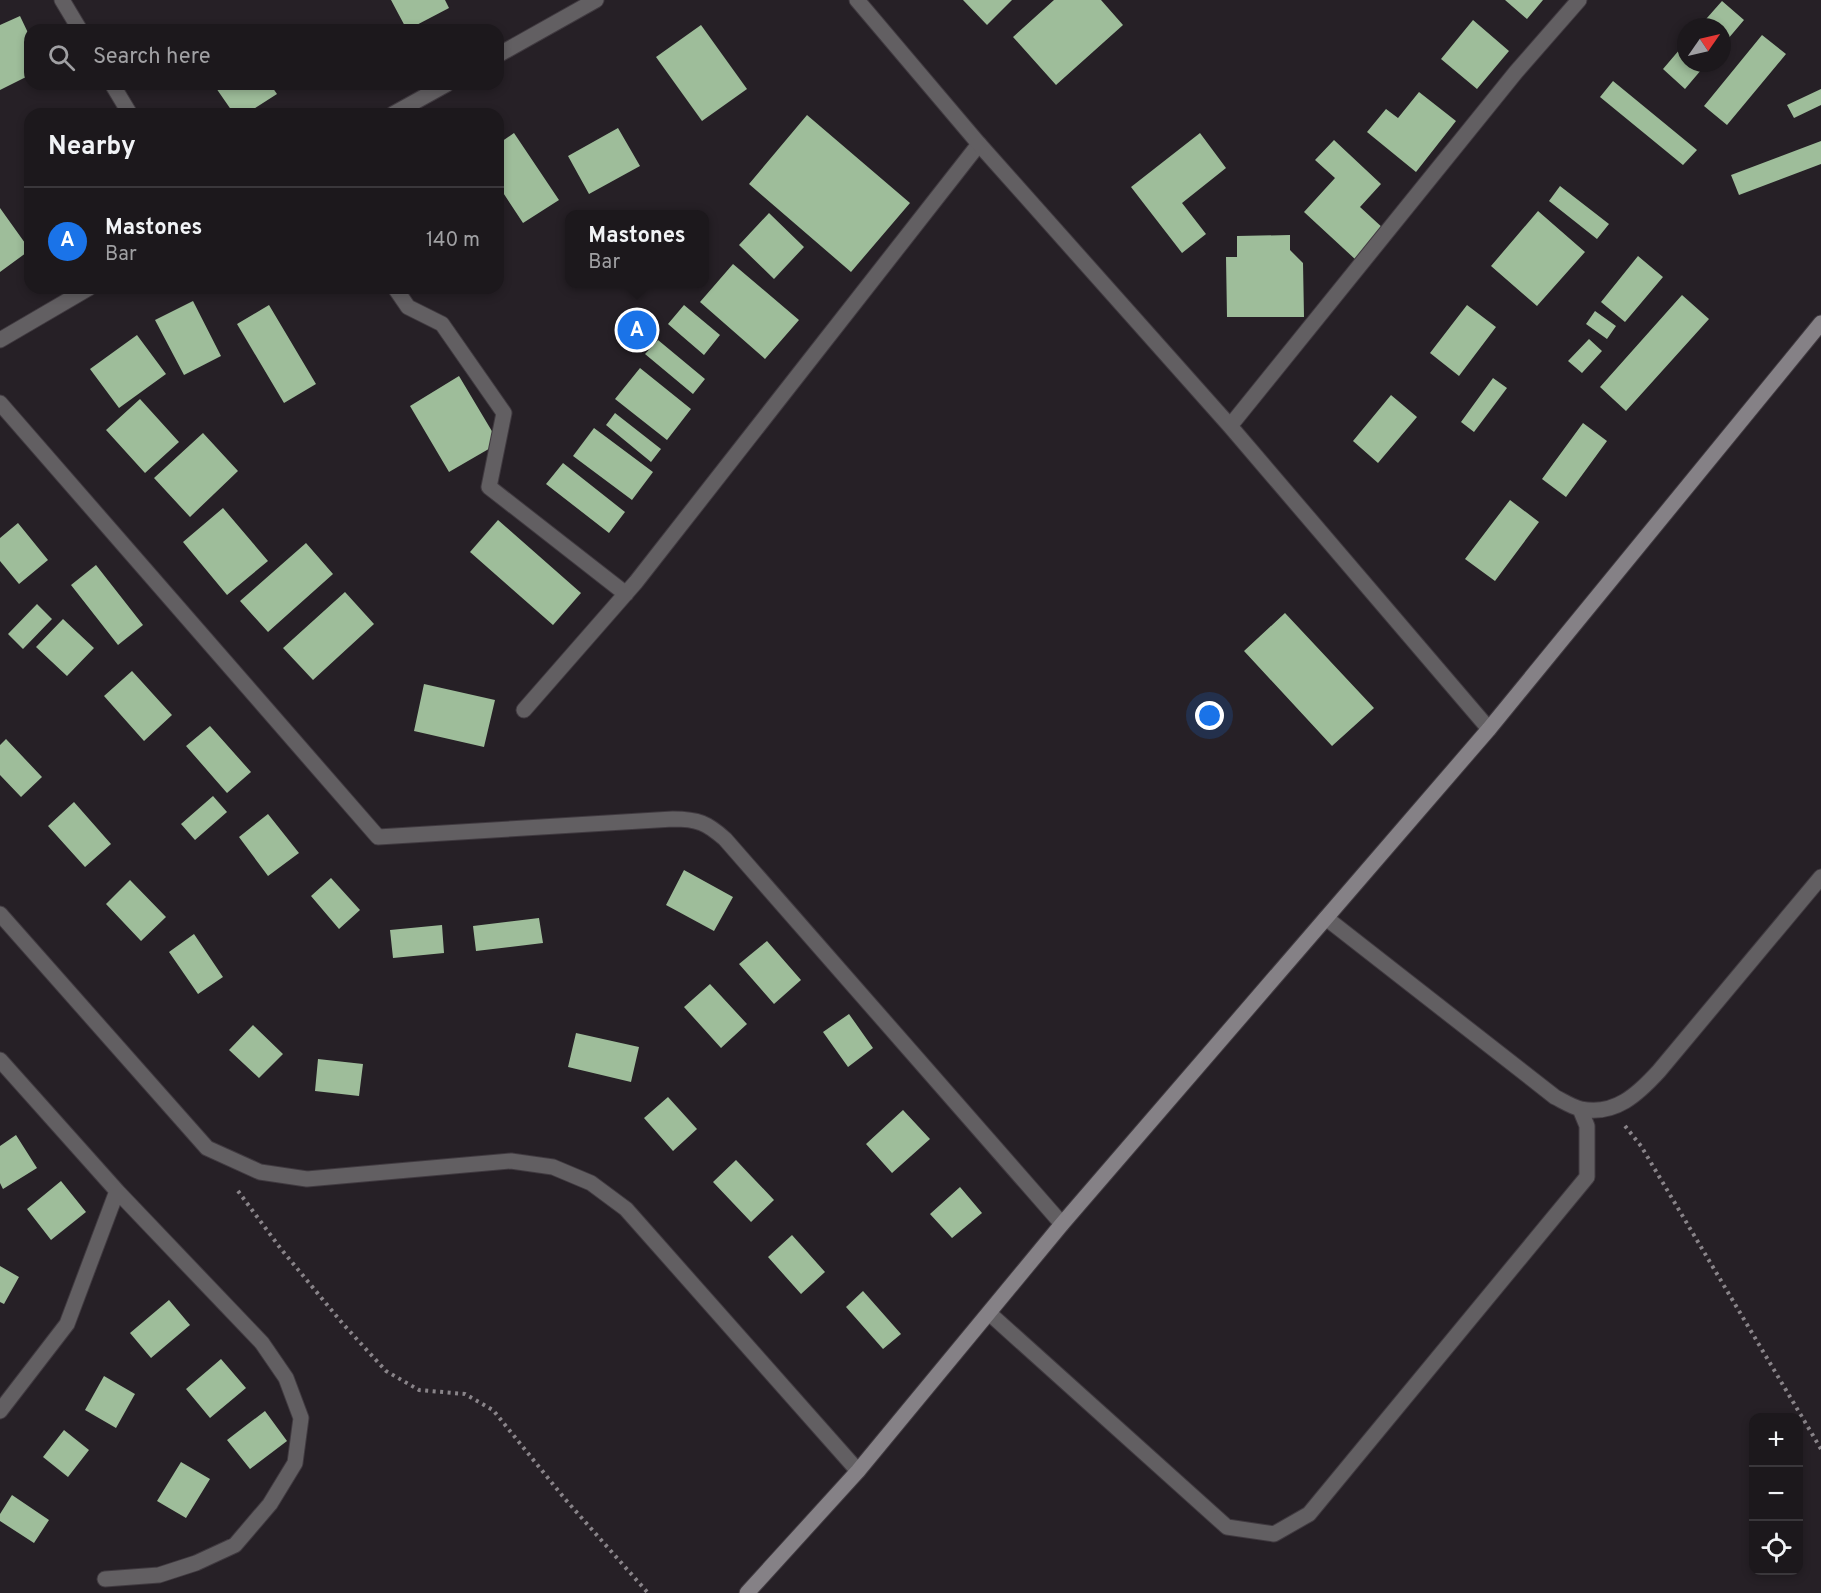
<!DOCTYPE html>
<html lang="en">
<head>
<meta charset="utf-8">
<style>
  :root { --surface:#1c181c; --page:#252125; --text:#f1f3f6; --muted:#a0a0a3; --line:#3a373b; --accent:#1a73e8 }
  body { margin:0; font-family:Overpass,sans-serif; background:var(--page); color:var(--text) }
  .controls { position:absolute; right:18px; bottom:18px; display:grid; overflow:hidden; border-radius:12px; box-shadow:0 3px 9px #0003 }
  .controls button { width:54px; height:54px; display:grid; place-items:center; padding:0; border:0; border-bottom:2px solid var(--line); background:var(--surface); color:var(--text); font:30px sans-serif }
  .compass { position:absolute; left:1677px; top:18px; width:54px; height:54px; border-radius:50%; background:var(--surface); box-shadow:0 3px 9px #0003; rotate:56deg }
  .you { position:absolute; left:1210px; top:716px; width:21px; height:21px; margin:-15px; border:4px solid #fff; border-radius:50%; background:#1a73e8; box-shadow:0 0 0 9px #1a73e833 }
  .badge { display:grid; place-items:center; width:39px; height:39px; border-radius:50%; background:var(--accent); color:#fff; font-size:20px; font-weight:700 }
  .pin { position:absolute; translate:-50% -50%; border:3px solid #fff; box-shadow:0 2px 6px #0006 }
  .popup { position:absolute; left:565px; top:210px; width:144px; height:78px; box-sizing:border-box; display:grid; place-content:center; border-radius:12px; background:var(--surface); filter:drop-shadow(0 2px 4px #0005); font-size:20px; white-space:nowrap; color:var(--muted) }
  .popup b { font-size:22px; color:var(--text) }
  .popup::after { content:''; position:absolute; left:50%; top:100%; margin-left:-12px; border:12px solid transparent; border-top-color:var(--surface) }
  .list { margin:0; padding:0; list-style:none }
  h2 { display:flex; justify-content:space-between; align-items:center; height:78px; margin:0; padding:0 24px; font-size:26px }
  h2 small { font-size:20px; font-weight:400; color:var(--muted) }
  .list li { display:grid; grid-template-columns:39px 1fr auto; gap:18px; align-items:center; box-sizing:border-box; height:108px; padding:0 24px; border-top:2px solid var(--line) }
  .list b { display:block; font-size:22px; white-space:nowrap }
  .list p { margin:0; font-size:20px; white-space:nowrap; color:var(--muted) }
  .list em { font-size:20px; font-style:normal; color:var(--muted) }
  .icon { flex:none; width:33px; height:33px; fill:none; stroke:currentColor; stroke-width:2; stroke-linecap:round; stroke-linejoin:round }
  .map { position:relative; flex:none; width:1821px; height:1593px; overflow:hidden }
  .search { position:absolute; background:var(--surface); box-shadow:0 3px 9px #0003; left:24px; top:24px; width:480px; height:66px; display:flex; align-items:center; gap:15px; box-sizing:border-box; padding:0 21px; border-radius:18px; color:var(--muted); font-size:22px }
  .panel { position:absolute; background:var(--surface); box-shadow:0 3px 9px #0003; left:24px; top:108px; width:480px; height:186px; border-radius:18px }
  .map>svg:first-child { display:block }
  .building { fill:#9ebd9a }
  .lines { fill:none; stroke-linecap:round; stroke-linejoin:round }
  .lane-casing { stroke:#403a40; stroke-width:17 }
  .street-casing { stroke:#403a40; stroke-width:17 }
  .secondary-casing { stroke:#403a40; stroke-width:17 }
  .path { stroke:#898489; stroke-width:4; stroke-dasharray:3 4.5; stroke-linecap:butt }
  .lane { stroke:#625f62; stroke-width:15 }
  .street { stroke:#625f62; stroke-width:15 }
  .secondary { stroke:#858186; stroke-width:15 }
</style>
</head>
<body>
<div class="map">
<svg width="1821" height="1593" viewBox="0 0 1821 1593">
  <rect width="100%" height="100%" fill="#262026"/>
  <path class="building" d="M391 0H445L449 8 407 30Z
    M963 0H1012L987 25Z
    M1054 0H1101L1123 25 1056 85 1013 37Z
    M1505 0H1543L1527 19Z
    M1722 1 1744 20 1722 46V27H1699Z
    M20 16 30 37V75L0 90V25Z
    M1473 20 1509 51 1477 89 1441 59Z
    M701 25 747 89 702 121 656 57Z
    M1762 35 1786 54 1727 125 1704 106Z
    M1686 42V63H1707L1685 89 1663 69Z
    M1613 81 1697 150 1683 165 1600 97Z
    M222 84H270L277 94 246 114H234L216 88Z
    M1821 89V105L1794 118 1787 105Z
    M1419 92 1456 121 1416 172 1367 132 1386 109 1398 118Z
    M807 115 910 203 851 272 749 184Z
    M618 128 640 166 589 194 568 156Z
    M514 133 559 200 523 223 498 185V144Z
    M1200 133 1226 168 1182 203 1206 234 1182 253 1131 187Z
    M1334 140 1381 184 1360 207 1384 229 1356 260 1304 212 1335 178 1315 160Z
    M1821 141V164L1739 195 1731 175Z
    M1560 186 1609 224 1597 239 1549 201Z
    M0 208 30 250 0 272Z
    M1538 211 1585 252 1537 306 1491 266Z
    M769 213 804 247 774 279 739 245Z
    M1290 235V250L1303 263 1304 317H1227L1226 257H1237V236Z
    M1638 256 1663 277 1625 322 1601 302Z
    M733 264 799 320 765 359 700 302Z
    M1682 295 1709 319 1626 411 1600 387Z
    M193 301 221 356 184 375 155 320Z
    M269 305 316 384 284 403 237 324Z
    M684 305 720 335 704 355 668 324Z
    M1467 305 1496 327 1459 376 1430 353Z
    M1595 311 1616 326 1607 339 1586 324Z
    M137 335 166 374 119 408 90 369Z
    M1589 339 1602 351 1582 373 1568 361Z
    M658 340 705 379 693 394 645 354Z
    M640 368 691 409 667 440 615 399Z
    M459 376 499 443 449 472 410 406Z
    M1493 378 1507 388 1474 432 1461 422Z
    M1391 395 1417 417 1378 463 1353 441Z
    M140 399 179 442 145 473 106 430Z
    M615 413 661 449 651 462 606 425Z
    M1583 423 1607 441 1566 497 1542 479Z
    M594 428 653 472 632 500 573 456Z
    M203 433 238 471 190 517 154 478Z
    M563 463 625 512 609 533 546 484Z
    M1510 500 1539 522 1495 581 1465 559Z
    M223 508 268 561 227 595 183 542Z
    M498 520 581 593 553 625 470 552Z
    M18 523 48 560 19 584 0 561V538Z
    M306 543 333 574 268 632 240 601Z
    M96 565 143 625 118 645 71 585Z
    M345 592 374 624 313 680 283 648Z
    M37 604 52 619 23 649 8 634Z
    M1285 613 1374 708 1332 746 1244 651Z
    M63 619 94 648 67 676 36 647Z
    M132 671 172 715 144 741 104 696Z
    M424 684 495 700 484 747 414 731Z
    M210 726 251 772 227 793 186 746Z
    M6 739 42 777 21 797 0 775V745Z
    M213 796 227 812 195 840 181 824Z
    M74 802 111 844 85 867 48 826Z
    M268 814 299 853 268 876 239 837Z
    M684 870 733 897 714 931 666 905Z
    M331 878 360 910 339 929 311 896Z
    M130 880 166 917 141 941 106 904Z
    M539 918 543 943 476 951 473 926Z
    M442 925 444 953 393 958 390 930Z
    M194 934 223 977 198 994 169 952Z
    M767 941 801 980 774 1004 739 964Z
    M710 984 747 1024 721 1048 684 1007Z
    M849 1014 873 1048 848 1067 823 1032Z
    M253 1025 283 1054 259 1078 229 1050Z
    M576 1033 639 1047 631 1082 568 1067Z
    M318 1059 363 1064 359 1096 315 1091Z
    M668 1097 697 1129 673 1151 644 1118Z
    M903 1110 930 1139 892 1173 866 1144Z
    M16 1135 37 1168 3 1189 0 1183V1146Z
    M736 1160 774 1200 751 1222 713 1182Z
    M61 1181 86 1212 51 1240 27 1209Z
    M960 1187 982 1213 952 1238 930 1214Z
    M792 1235 825 1272 801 1294 768 1257Z
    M0 1266 19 1277 4 1304 0 1302Z
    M863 1291 901 1334 883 1349 846 1307Z
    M169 1300 190 1325 151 1358 130 1333Z
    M221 1359 246 1388 210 1418 186 1389Z
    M104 1376 135 1394 116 1428 85 1410Z
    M265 1411 287 1441 250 1469 227 1440Z
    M64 1430 89 1450 68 1477 43 1457Z
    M181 1462 210 1479 186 1518 157 1501Z
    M12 1495 49 1520 34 1543 0 1521V1514Z"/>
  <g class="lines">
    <g class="lane-casing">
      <path id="lane" d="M395 288 408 307 442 324 504 413 489 487 626 594
        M524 710 636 582 979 144
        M0 1060 117 1191 67 1324 0 1411
        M105 1579 159 1575 196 1563 235 1545 270 1504 295 1463 301 1418 286 1378 262 1343 117 1191"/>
    </g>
    <g class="street-casing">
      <path id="street" d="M62 0 80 30
        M857 0 979 144 1230 426 1489 729
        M498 55 596 0
        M112 84 130 114
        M393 114 447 84
        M0 340 89 288
        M0 403 378 837 673 819C698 819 707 823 725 839L1062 1224
        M1230 426 1516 72 1579 0
        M0 914 207 1148 260 1172 307 1179 511 1161 553 1167 591 1183 626 1209 858 1471
        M1326 918 1555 1097C1563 1101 1572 1107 1581 1109 1615 1116 1638 1094 1659 1071L1821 877
        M989 1313 1227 1527 1274 1534 1309 1514 1587 1177V1126L1580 1109"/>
    </g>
    <g class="secondary-casing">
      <path id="secondary" d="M747 1593 858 1471 1062 1224 1489 729 1821 323"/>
    </g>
    <path class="path" d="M1625 1126 1641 1146 1821 1449
      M238 1191 281 1249 343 1324 386 1371 419 1390 465 1394 493 1410 565 1499 648 1593"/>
    <use href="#lane" class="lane"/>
    <use href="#street" class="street"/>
    <use href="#secondary" class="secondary"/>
  </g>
</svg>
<div class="controls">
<button>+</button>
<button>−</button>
<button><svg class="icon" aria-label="locate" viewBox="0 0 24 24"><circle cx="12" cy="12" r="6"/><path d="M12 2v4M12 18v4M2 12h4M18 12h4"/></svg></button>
</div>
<svg class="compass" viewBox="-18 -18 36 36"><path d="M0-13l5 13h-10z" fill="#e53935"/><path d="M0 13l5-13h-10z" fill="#a0a0a3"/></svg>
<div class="you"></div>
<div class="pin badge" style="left:637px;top:330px">A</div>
<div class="popup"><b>Mastones</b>Bar</div>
<div class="search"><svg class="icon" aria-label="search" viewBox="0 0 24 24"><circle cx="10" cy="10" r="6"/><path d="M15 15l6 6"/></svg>Search here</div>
<section class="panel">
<h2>Nearby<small></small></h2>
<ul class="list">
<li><span class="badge">A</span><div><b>Mastones</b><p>Bar</p></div><em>140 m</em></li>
</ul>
</section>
</div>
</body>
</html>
